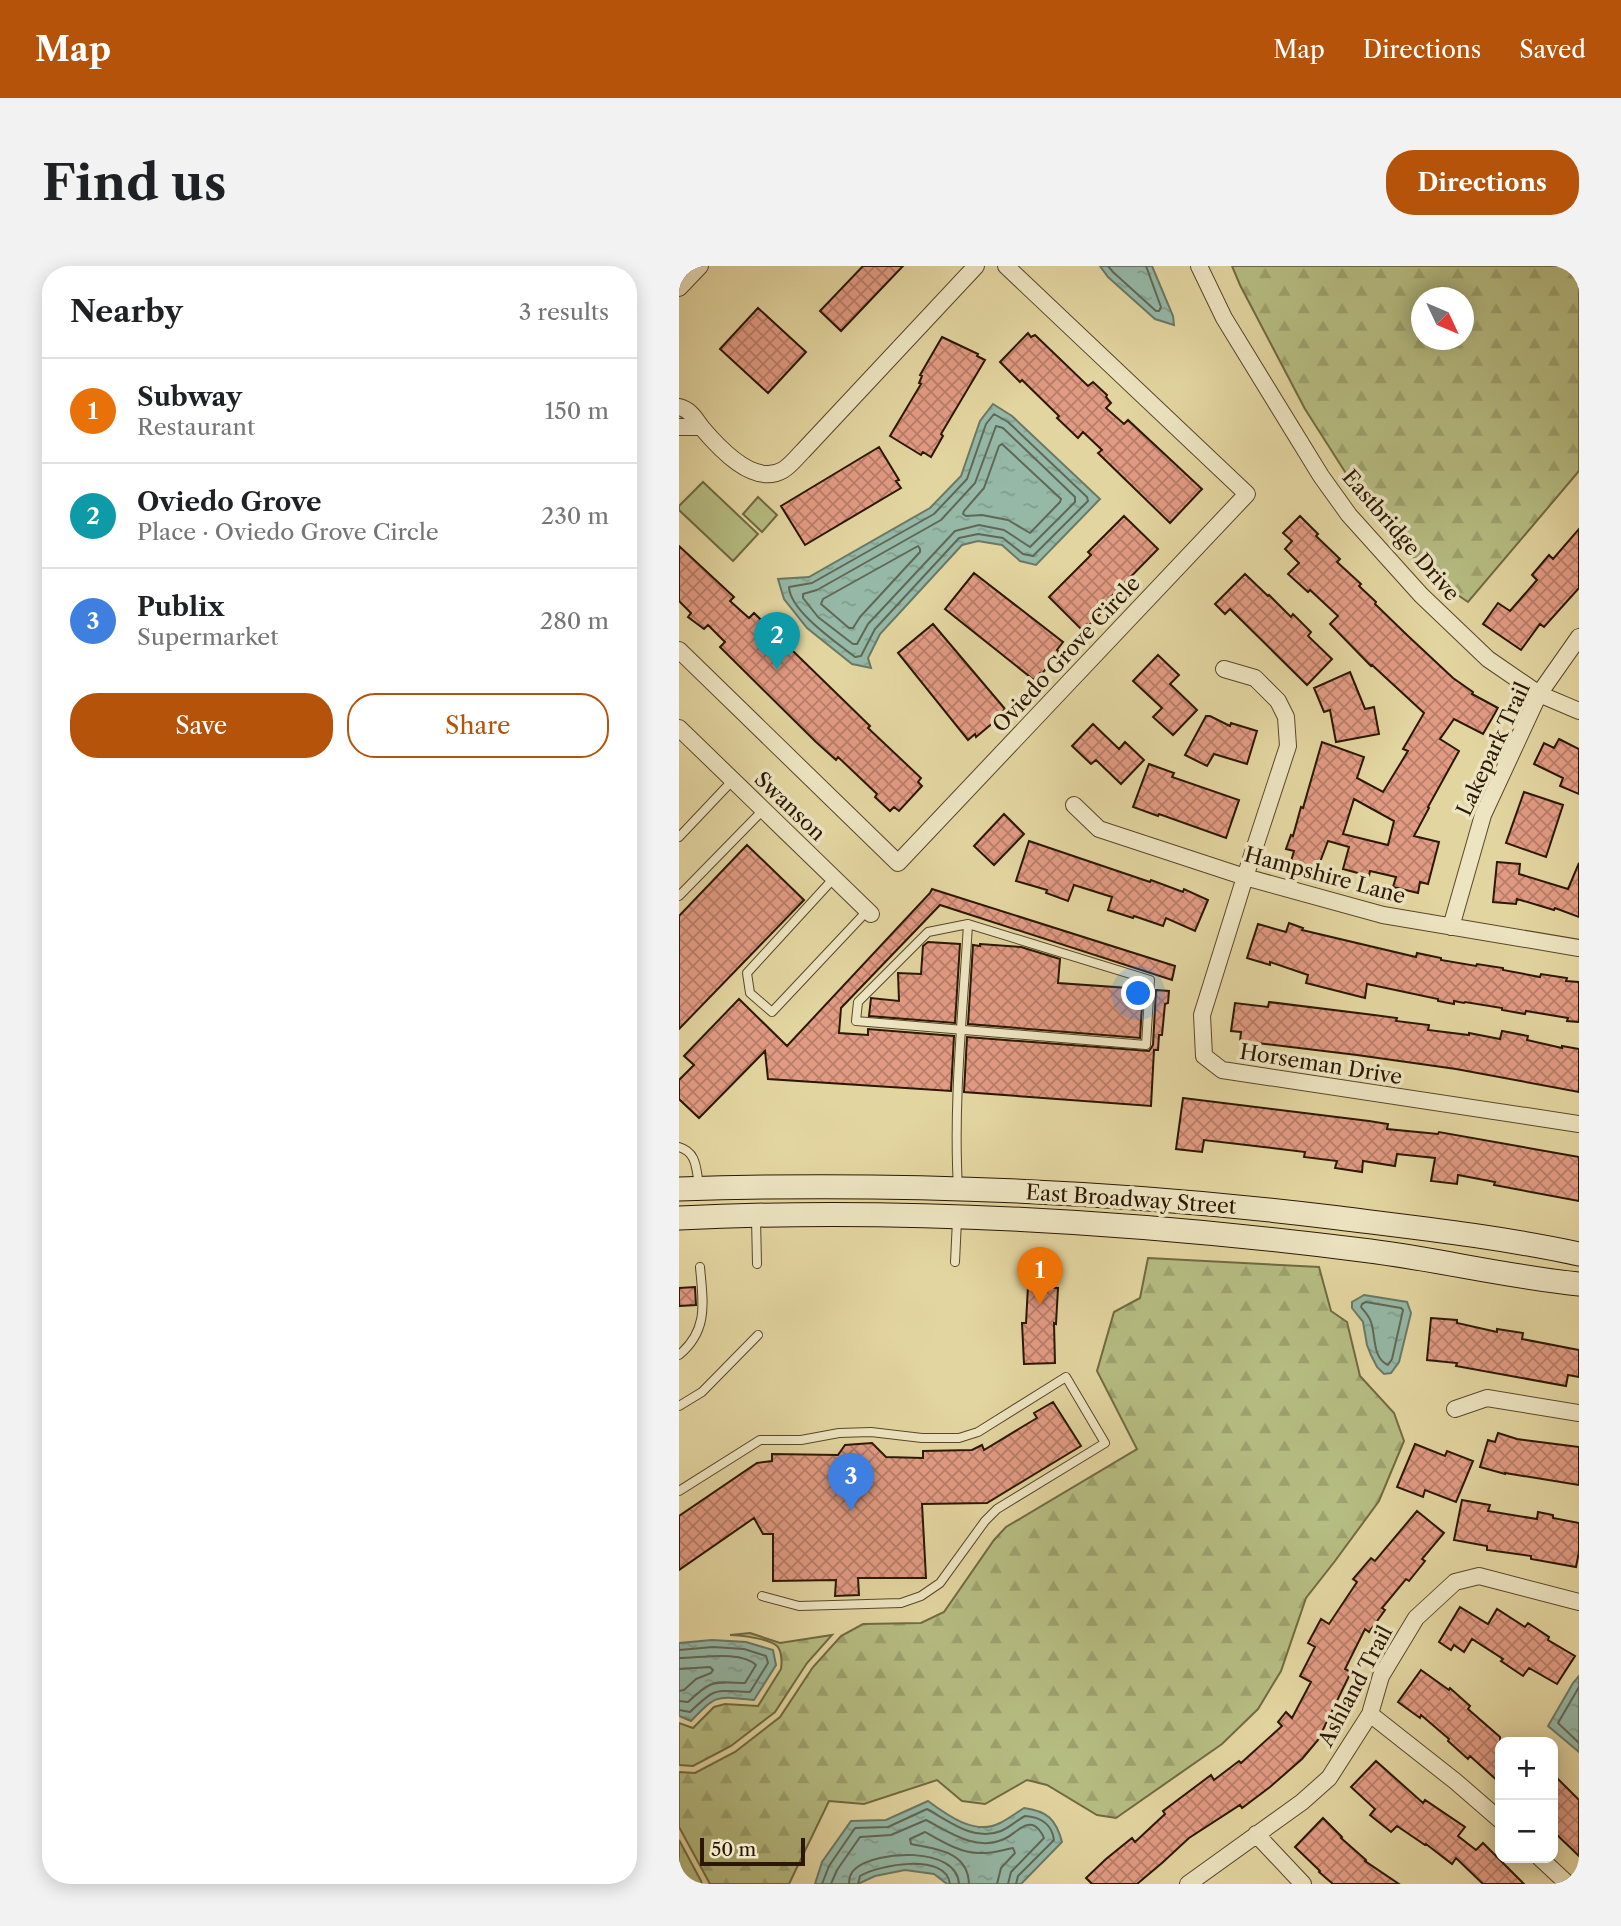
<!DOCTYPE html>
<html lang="en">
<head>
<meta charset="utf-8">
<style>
  :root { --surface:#fff; --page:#f2f2f2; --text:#202124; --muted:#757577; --line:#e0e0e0; --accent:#b45309 }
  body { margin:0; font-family:"Libre Caslon Text",serif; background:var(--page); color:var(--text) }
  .controls { position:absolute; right:21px; bottom:21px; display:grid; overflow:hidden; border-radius:14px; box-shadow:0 4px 18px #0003 }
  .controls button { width:63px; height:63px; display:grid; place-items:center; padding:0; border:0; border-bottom:2px solid var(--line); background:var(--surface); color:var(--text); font:35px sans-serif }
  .compass { position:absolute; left:732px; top:21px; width:63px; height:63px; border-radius:50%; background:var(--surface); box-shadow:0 4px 18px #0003; rotate:134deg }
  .scale { position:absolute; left:21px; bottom:18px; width:105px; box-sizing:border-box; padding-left:7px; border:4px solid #2b1703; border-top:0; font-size:19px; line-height:24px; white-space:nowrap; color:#2b1703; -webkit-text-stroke:5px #ede4c1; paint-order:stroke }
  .you { position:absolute; left:460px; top:728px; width:24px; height:24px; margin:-18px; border:5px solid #fff; border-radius:50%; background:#1a73e8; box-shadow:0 0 0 10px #1a73e833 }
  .badge { display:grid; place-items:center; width:46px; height:46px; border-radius:50%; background:var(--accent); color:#fff; font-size:23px; font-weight:700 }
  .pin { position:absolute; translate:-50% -58px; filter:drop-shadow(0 2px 4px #0008) }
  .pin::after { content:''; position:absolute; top:37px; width:24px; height:21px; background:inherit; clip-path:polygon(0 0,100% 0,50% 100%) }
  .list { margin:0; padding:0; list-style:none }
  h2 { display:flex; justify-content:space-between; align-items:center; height:91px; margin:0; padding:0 28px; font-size:30px }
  h2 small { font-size:23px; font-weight:400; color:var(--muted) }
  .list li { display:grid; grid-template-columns:46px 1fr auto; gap:21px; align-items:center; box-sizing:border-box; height:105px; padding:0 28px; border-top:2px solid var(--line) }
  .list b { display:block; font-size:26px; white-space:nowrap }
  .list p { margin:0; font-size:23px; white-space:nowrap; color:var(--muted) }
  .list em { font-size:23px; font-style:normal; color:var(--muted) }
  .actions { display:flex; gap:14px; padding:21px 28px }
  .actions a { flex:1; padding:16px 0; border:2px solid var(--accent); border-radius:28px; text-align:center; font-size:24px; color:var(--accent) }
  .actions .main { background:var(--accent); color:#fff }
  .map { position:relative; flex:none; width:900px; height:1618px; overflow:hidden; border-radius:28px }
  header { display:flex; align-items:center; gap:42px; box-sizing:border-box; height:98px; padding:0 35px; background:var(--accent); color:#fff }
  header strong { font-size:33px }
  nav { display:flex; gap:38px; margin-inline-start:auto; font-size:24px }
  .intro { display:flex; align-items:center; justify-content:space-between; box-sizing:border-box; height:168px; padding:0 42px }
  h1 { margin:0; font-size:49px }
  .button { padding:18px 32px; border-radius:28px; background:var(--accent); color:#fff; font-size:24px; font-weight:700 }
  main { display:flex; gap:42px; padding:0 42px }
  aside { flex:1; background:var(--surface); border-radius:28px; box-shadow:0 4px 18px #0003 }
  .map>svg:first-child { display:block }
  .forest { fill:url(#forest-firs); stroke:#706a42; stroke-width:2; fill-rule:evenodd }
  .park { fill:#b6bd82; stroke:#706a42; stroke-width:2 }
  .water { fill:url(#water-ripples); stroke:#6b7865; stroke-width:2 }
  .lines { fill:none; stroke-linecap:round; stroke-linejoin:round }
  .shore { stroke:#606855; stroke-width:2 }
  .building { fill:url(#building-cross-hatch); stroke:#2b1703; stroke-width:2; fill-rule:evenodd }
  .service-casing { stroke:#59462a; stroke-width:10 }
  .minor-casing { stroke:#59462a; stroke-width:18 }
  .secondary-casing { stroke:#2b1703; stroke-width:25 }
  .service { stroke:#ede4c1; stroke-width:8 }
  .minor { stroke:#ede4c1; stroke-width:16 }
  .secondary { stroke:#ede4c1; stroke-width:23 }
  .labels { text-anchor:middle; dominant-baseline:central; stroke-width:7; stroke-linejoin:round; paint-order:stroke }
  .street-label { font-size:21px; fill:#2b1703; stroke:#ede4c1 }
</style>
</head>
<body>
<header>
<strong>Map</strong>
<nav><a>Map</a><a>Directions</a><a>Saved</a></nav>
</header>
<div class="intro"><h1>Find us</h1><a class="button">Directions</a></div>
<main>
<aside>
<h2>Nearby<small>3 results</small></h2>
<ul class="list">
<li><span class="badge" style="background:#e8710a">1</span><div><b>Subway</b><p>Restaurant</p></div><em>150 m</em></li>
<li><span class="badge" style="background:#0f9aa8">2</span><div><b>Oviedo Grove</b><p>Place · Oviedo Grove Circle</p></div><em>230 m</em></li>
<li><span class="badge" style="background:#3f7fe0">3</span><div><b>Publix</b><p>Supermarket</p></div><em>280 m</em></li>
</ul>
<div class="actions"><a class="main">Save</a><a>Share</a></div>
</aside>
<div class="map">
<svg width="900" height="1618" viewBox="0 0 900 1618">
  <defs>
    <pattern id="forest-firs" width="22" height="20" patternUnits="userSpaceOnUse" patternTransform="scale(1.75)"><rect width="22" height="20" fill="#b6bd82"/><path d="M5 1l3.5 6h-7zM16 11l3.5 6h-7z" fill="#9da26f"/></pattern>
    <pattern id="water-ripples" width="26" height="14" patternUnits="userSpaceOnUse" patternTransform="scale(1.75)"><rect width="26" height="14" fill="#95b8a7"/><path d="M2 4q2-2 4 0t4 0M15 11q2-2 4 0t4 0" fill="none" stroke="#819d8e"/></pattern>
    <pattern id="building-cross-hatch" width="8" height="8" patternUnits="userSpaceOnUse" patternTransform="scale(1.75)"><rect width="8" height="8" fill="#e29b83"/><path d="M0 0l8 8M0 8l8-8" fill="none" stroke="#b77d69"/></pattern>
  </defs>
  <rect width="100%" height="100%" fill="#e3d5a0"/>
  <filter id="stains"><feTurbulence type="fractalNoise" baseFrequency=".00286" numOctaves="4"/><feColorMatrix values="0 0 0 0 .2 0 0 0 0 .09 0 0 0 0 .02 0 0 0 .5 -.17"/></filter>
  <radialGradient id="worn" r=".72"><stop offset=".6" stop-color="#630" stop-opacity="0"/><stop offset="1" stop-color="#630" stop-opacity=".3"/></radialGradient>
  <path class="forest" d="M553 0H900V205L789 336 751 310 689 242 626 143 561 19ZM743 32H785V74H743Z
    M469 992 640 1001 652 1045 668 1056 681 1110 715 1147 725 1175 700 1235 656 1295 627 1332 602 1405 579 1443 543 1478 437 1552 418 1549 368 1519 348 1514 306 1538 283 1535 258 1514 185 1538 150 1535 110 1618H31L0 1561V1506L16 1507 56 1486 101 1451 134 1401 162 1370 184 1358 242 1357 265 1346 315 1274 327 1261 458 1183 418 1105 435 1046 461 1032Z
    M71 1367 101 1377 153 1369 128 1397 96 1446 52 1480 14 1500 0 1499V1457L14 1462 35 1441 46 1438 79 1440 102 1403C103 1397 103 1385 98 1380 91 1373 61 1369 51 1369Z
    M0 1574 22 1615 23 1618H7L0 1604Z"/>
  <path class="park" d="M24 216 79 268 54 295 0 244V240Z
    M79 231 98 249 83 266 64 248Z"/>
  <path class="water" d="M421 0H473L494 50 495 59 476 53 429 11Z
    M314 138 333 150 421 233 357 299 341 295 323 279 299 275 283 279 201 368 189 392 192 402 173 398 128 362 105 333 99 313 130 311 251 242 282 210 301 155Z
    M685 1029 728 1036 732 1047 720 1096 712 1107 705 1108 698 1101 692 1089 688 1079 684 1056 673 1042V1036Z
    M33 1374 67 1376 94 1384 97 1399 75 1434C37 1430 38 1428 12 1455L0 1450V1377Z
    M900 1410V1486L869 1460 894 1417Z
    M249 1535C268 1549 296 1570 321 1557 329 1553 337 1547 345 1542 368 1545 377 1553 383 1576L342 1618H268L255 1608 226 1604 196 1610 179 1618H136L143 1596 172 1555 207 1554Z"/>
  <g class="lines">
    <path class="shore" d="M429 0 434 6 477 45H480L482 41 467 0
      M315 148 329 156 408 231 409 235 354 290 344 288 324 272 299 268 280 272 196 363 182 390 176 391C157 376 111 345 110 321L133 317 255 248 288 213 307 158Z
      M317 160 324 162 396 231V236L351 281 325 264 300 259 276 265 189 358 178 378H174L139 351 124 332V328L138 324 262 254 296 217Z
      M323 178 382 233 381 236 351 267 329 254 303 249 287 250 284 248 285 245 305 222 320 180Z
      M239 280 241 283V286L181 351 174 362H170L142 338 144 333Z
      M687 1036 722 1042 724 1044 713 1093 709 1099C693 1092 697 1070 692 1056 690 1050 686 1046 682 1041L683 1038Z
      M0 1384 34 1381 65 1383 87 1390 89 1397 71 1426C35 1425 38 1420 11 1446L0 1444
      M0 1392C21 1392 62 1384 77 1399L66 1417C35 1416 33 1413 9 1436L0 1435
      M0 1403 31 1401 34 1404 32 1407 17 1413 5 1424 0 1425
      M900 1421 879 1457 900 1477
      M143 1618 150 1600 176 1562 209 1561 248 1543C270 1555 295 1576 322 1565 330 1562 338 1554 346 1550 361 1551 373 1558 375 1574L339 1610 337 1618
      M152 1618 158 1604 181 1571 212 1569 247 1554C270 1566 297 1586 325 1573 333 1570 341 1560 349 1559 357 1557 363 1567 365 1572L332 1606 329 1618
      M170 1618C170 1612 171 1607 176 1603 197 1584 278 1580 280 1618
      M179 1618 181 1610C199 1599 267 1586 271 1618
      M290 1618C289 1585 257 1583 232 1578L231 1573 246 1566C262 1575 281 1587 300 1587 311 1588 323 1584 334 1582L336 1587 322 1602 318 1618"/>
  </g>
  <path class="building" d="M184 0H224L162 65 141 45Z
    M79 42 127 86 89 127 41 83Z
    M349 67 352 71 356 69 409 120 414 116 428 129 427 131 432 137 427 142 445 158 449 154 523 223 491 257 419 187 423 184 404 166 399 172 378 152 380 150 343 114 341 116 321 96Z
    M263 71 299 88 298 90 306 94 262 168 264 170 252 191 244 186 242 189 211 170 242 118 240 117 243 110 241 109Z
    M200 181 220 214 217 215 222 222 126 279 102 240Z
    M445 250 479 283 421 342 424 345 409 360 408 358 402 363 370 331 412 289 409 286Z
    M621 250 639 268 637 270 661 293 658 296 682 318 680 320 697 336 696 338 728 369 774 412 794 426 793 428 819 442 804 468 775 453 761 473 780 485 749 541 750 542 735 570 760 576 749 618 741 616 739 627 714 621 717 611 691 605 690 610 664 603 670 581 649 575 638 604 612 595 615 585 607 583 612 569 614 570 622 541 624 542 643 476 685 491 678 512 704 526 729 485 724 483 745 447 693 399 692 400 651 358 659 350 631 324 629 326 609 308 620 297 606 283 613 275 604 267ZM675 533 715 555 709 579 664 568Z
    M900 263V322L865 361 861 358 842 384 804 358 819 337 831 345 858 314 853 309 870 289 874 293Z
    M0 280 55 331 51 335 70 352 75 347 191 460 189 462 242 512 239 516 243 520 220 545 215 541 211 545 196 531 198 528 159 491 157 494 137 476 41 381 46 376 29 359 25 363 9 351 12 347 0 335Z
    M295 307 384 376 378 384 380 386 362 409 361 407 355 414 266 343Z
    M566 308 589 330 590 329 612 351 614 348 632 366 629 370 653 393 628 419 551 343 546 348 536 338Z
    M254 358 326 443 319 449 321 451 297 471 296 468 289 474 219 387Z
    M479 389 500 409 491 418 518 444 494 469 474 451 483 442 454 415Z
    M671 406 686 443 695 441 700 468 657 476 651 444 645 446 635 422Z
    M527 450H531L551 460 552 457 578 465 568 498 535 488 528 500 506 489Z
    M414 458 440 483 446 476 465 494 442 518 417 494 412 498 393 480Z
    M880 473 900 483V528L881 520 884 512 855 498 865 477 875 482Z
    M470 498 495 507 493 511 560 534 547 572 480 548 479 550 454 541Z
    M845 526 884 539 867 591 827 577Z
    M325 548 345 568 315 599 295 580Z
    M350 575 471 616 472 614 504 626 505 623 529 634 516 665 487 652 484 660 455 650 454 652 429 644 433 631 395 619 389 635 367 627 368 624 337 615Z
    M68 579 125 634 0 763V650Z
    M818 596 841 598 840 608 889 623 900 597V651L876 642 875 644 838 633 837 638 814 636Z
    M253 623 496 700 493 714 261 639 162 742 160 767 189 769V763L275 770 272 825 89 813 86 785 20 852 0 833V814L15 799 5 790 60 733 108 780 251 627Z
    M610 657 624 662 623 664 737 691 738 687 762 692V694L797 700 798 698 824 702V704L861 711 862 708 888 712 887 715 900 716V756L888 755 889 752 847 745 846 748 823 744V742L786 736 785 737 775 735V738L759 735V733L688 718 686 732 627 717 629 709 591 696V699L568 692 579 658 607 666Z
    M249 676 281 678 276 757 190 750 192 732 220 735 219 707 242 708 244 680Z
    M301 678 342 681 381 693 379 717 464 723 461 772 289 758 294 679 301 680Z
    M477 724 490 725 489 737 486 738 483 769H480L479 784H475L472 840 285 826 288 771 470 785 474 779Z
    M590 736 695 749 718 752 717 755 750 759 749 764 790 769V767L821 773 823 765 849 770 848 774 883 782V780L900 783V826L777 803 678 789 561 775 562 766 552 765 556 737 589 741Z
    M504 832 690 855 709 858 708 863 759 868 760 866 900 891V935L815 919 816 916 779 909 778 918 752 915 756 892 718 888 716 900 684 895 683 906 656 902 658 895 625 891 626 886 525 874 523 886 497 883Z
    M349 1020 379 1022 377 1058 375 1057 376 1097 345 1098 343 1057H347Z
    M16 1021 17 1039 0 1040V1022Z
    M752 1052 778 1054V1057L818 1066V1063L844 1067 843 1073 900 1084V1111L889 1109 887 1120 777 1100 778 1097 748 1094Z
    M374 1136 402 1180 308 1237 243 1238 247 1312H179L180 1329 156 1330 157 1314 94 1315V1268H84L75 1252 0 1304V1250L78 1197 93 1195V1188L159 1189 166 1179 193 1177 207 1191 244 1192V1185L293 1184 303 1179 305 1184 358 1152 355 1147Z
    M819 1167 838 1173 900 1181V1219L826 1207V1208L801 1201 809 1174 816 1176Z
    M736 1178 766 1190 768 1185 794 1195 777 1236 746 1224 744 1231 718 1221Z
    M783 1234 811 1239 809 1245 858 1253 859 1246 874 1249V1252L900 1257V1286L897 1301 852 1293V1290L808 1284V1280L775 1274Z
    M738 1245 765 1267 743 1293 746 1295 730 1315 727 1313 703 1342 706 1344 690 1366 686 1363 666 1403 672 1406 639 1474 623 1493 591 1521 563 1542 561 1539 510 1572 483 1597 458 1618H413L407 1612 427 1593 453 1572 456 1576 486 1548 484 1545 532 1509 535 1514 560 1495 562 1497 603 1460 599 1456 607 1446 613 1452 632 1416 621 1410 636 1381 629 1377 642 1353 650 1358 678 1316 674 1313 692 1292 696 1295Z
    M781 1341 809 1358 818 1343 846 1361 849 1357 870 1371 869 1374 896 1390 878 1418 850 1402 844 1410 822 1395 824 1393 793 1373 785 1386 775 1379 772 1384 760 1376Z
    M742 1404 770 1424 771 1422 791 1440 789 1443 821 1471V1517L791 1490 789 1493 769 1475 770 1473 742 1449 741 1452 719 1436Z
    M697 1495 744 1537 746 1534 786 1561 779 1570 797 1584 804 1577 845 1618H804L777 1592 773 1598 747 1578 746 1579 718 1560 712 1566 691 1549 696 1543 672 1521Z
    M874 1508 900 1534V1590L874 1565Z
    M644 1552 663 1571 662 1572 687 1594 686 1595 720 1618H654L640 1606 641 1605 616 1581Z"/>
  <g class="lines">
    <g class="service-casing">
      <path id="service" d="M0 571 54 514
        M155 612 68 707 71 727 93 746 189 644
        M0 630 84 544
        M0 881C18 886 17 903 20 919
        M279 922C274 834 284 746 289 658L471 714 467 779 177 755 179 736 249 666 289 658
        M77 952 78 998
        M276 996 278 954
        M0 1089C30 1064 24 1036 21 1001
        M0 1140 23 1126 79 1069
        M0 1225 81 1174H122L160 1167 192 1166 243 1172H280L299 1166 387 1111 426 1177 318 1243 306 1255 261 1317 242 1330 222 1337 120 1340 83 1330"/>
    </g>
    <g class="minor-casing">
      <path id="minor" d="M520 0 545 52 642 210 670 249 742 329 809 393 860 428 900 445
        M0 22 21 0
        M0 141C12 144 16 153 23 162 40 182 75 221 104 204 111 200 118 191 124 185L297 0
        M0 161H22
        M0 384 219 597 568 228 327 0
        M545 403 576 412 599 435 607 451 609 480 566 611 523 749 525 790 543 804 900 858
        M0 462 192 648
        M395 539 420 563 566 611 704 649 900 682
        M772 661 804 549 860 428 900 371
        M776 1143 808 1132 900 1147
        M691 1448 776 1515 821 1554
        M577 1568 624 1618
        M861 1592 889 1618
        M509 1618 623 1536 650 1512 691 1448 702 1410 737 1352 776 1316 800 1310 900 1336"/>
    </g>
    <g class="secondary-casing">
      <path id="secondary" d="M0 923C220 916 441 925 660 952 740 962 821 971 900 988
        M0 952C230 941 463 956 691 985 761 994 830 1011 900 1018"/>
    </g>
    <use href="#service" class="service"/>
    <use href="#minor" class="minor"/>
    <use href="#secondary" class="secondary"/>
  </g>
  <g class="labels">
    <g class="street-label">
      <text transform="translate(722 269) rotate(49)">Eastbridge Drive</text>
      <text transform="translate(387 388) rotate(-47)">Oviedo Grove Circle</text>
      <text transform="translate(814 483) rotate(-65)">Lakepark Trail</text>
      <text transform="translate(111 540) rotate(44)">Swanson</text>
      <text transform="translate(646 609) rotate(15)">Hampshire Lane</text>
      <text transform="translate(642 798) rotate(9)">Horseman Drive</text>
      <text transform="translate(452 933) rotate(4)">East Broadway Street</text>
      <text transform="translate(676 1420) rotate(-62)">Ashland Trail</text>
    </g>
  </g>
  <rect width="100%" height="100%" filter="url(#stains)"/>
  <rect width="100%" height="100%" fill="url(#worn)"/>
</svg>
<div class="controls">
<button>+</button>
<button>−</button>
</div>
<svg class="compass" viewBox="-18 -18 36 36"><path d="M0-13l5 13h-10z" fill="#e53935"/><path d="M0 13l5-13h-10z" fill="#757577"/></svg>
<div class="scale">50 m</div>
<div class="you"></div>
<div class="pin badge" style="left:361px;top:1039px;background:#e8710a">1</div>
<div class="pin badge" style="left:98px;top:404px;background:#0f9aa8">2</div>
<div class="pin badge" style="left:172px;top:1245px;background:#3f7fe0">3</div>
</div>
</main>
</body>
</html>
